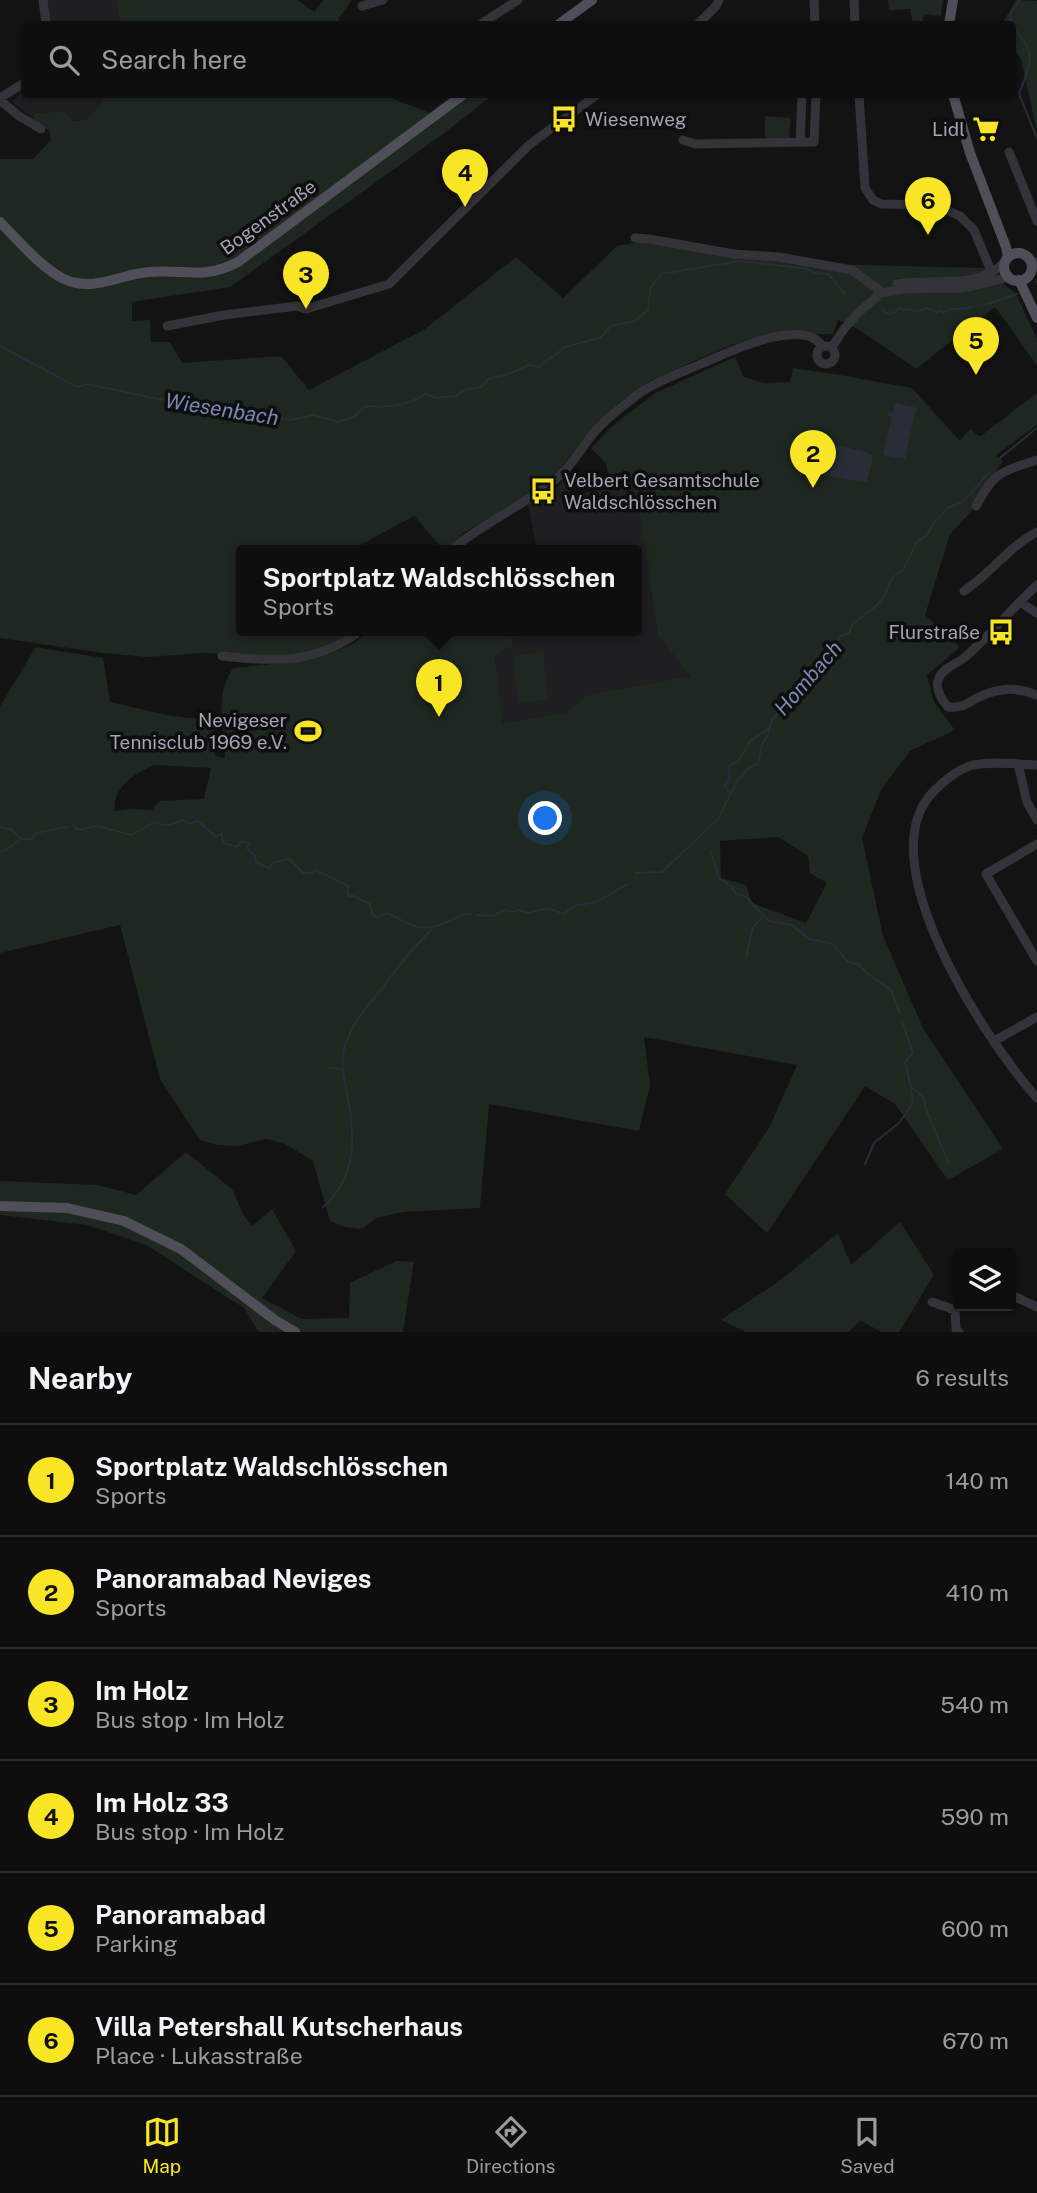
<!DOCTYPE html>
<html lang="en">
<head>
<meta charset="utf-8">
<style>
  :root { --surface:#0e0e0f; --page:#1c1c1d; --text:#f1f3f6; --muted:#9b9c9e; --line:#2e2e2f; --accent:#f8e626 }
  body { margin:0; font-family:"Public Sans",sans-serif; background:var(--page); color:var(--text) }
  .controls { position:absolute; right:21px; bottom:21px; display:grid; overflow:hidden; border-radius:7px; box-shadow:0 2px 5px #0004 }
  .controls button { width:63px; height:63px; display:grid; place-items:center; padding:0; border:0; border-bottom:2px solid var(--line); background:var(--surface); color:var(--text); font:35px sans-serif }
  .you { position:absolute; left:546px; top:819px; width:24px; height:24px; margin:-18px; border:5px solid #fff; border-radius:50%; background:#1a73e8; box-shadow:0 0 0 10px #1a73e833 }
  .badge { display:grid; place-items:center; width:46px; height:46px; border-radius:50%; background:var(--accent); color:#111; font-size:23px; font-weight:700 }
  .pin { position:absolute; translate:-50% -58px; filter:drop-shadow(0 2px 4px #0008) }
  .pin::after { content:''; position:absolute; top:37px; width:24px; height:21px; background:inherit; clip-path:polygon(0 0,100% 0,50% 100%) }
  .popup { position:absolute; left:236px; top:545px; width:406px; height:91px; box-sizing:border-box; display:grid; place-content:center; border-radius:7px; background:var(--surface); filter:drop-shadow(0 2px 5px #0005); font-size:23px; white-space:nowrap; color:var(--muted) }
  .popup b { font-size:26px; color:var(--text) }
  .popup::after { content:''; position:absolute; left:50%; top:100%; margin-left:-14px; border:14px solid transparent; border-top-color:var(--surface) }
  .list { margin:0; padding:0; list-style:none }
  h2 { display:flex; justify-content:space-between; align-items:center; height:91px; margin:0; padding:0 28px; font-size:30px }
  h2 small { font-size:23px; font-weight:400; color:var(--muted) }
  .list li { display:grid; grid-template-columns:46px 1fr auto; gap:21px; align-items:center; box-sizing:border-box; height:112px; padding:0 28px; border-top:2px solid var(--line) }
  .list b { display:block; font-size:26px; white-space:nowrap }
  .list p { margin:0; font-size:23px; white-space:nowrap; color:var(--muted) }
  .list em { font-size:23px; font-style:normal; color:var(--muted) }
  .icon { flex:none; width:38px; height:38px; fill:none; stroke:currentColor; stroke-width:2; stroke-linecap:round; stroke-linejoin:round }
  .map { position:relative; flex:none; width:1037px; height:1332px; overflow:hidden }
  .search { position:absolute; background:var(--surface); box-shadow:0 2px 5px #0004; left:21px; right:21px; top:21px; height:77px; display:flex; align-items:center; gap:18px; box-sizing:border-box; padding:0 24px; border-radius:7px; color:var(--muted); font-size:26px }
  .sheet { height:763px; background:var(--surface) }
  nav { display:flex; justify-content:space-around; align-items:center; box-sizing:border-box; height:98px; border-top:2px solid var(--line); background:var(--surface); font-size:19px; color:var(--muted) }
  nav a { display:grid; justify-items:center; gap:4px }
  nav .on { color:var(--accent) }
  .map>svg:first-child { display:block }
  .built { fill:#1f1f21 }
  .green { fill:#1f2721; fill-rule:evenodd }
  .water { fill:#282d38 }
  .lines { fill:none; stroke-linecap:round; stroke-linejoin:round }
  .stream { stroke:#282d38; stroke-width:2 }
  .minor { stroke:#343339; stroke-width:9 }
  .major { stroke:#504f59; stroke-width:10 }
  .labels { text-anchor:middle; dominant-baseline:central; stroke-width:7; stroke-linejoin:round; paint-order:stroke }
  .poi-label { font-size:19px; fill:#a3a4b5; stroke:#0e0e0f; text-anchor:end }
  .street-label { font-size:19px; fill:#a3a4b5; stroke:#0e0e0f }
  .water-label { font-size:21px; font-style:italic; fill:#7989b2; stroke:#0e0e0f }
</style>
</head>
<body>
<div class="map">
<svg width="1037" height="1332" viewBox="0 0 1037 1332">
  <rect width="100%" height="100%" fill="#131314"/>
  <path class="built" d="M47 0H116L120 24H48Z
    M24 89V94L105 95 100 104 85 120 73 121 35 113 32 117 12 102Z
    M634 477 658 636 690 676 587 695 568 713 501 723 495 654 512 646 511 631H637V551H537L528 504 553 490 567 478 570 495 605 489 610 480Z"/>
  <path class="green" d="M116 0H298L314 12 324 0H352L338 19 343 24H120Z
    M888 0H943L941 16 924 14 922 24H913L910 9 889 10Z
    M1016 0 1037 1V132L1021 59 1013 47 1012 24H1002Z
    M105 94 398 95 393 99 430 113 456 95H493L443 134 230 287 132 302V321L150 320 151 342H170L182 363 281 356 309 390 425 329 516 257 563 298 617 246 645 241 821 264 984 268 1016 294 1037 339V365L995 307 916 369 858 329 838 320 833 334H769L731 345 651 380 619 403 588 434 559 470 526 496 465 532 444 550 414 516 349 551H241V631H351C334 646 306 655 285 658L205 653 147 657 103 653 0 638V159H33L51 140 49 130 39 125 32 117 35 113 64 112 73 121 85 120 100 104Z
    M765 116 791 118 789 138H765Z
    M735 357 744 377 764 383 790 382 793 368 834 374 912 388 960 441 970 429 979 436 982 435 1037 393V425L996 455 1003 461 969 514 950 534 925 615 960 647 927 675 934 702 955 730 910 751 881 790 862 838 883 936 923 1028 1003 1149 948 1180 895 1104 865 1086 767 1233 725 1194 769 1128 797 1065 644 1037 650 1085 639 1131 489 1104 480 1208 403 1212 376 1218 362 1229 344 1227 330 1221 313 1161 285 1144 266 1139 237 1146 217 1145 200 1140 160 1079 120 925 0 953V706L36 647 103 658 110 702C144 709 178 721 213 718L215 756 225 758C224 728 214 695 233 668 265 665 326 660 354 643 359 640 363 635 366 631H511L513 646 495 654 502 723 567 713 587 695 690 676 658 636 634 478 610 480 606 464 591 448 611 427 655 393ZM155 765 211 768 204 799 159 801 152 810 134 809 115 811C112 788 135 772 155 765ZM778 837 808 856 810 873 827 883 806 923 752 903 746 885 721 878 720 841Z
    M543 652 548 699 518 703 512 656Z
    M186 1152 232 1189 244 1216 252 1226 272 1209 296 1251 262 1298 302 1319 349 1318 350 1283 396 1261 414 1262 403 1332H259L244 1308 146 1245 87 1225 0 1215V1181L98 1185 136 1195Z
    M900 1222 934 1275 899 1332H881L860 1320 849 1332H746L721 1320 778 1282 838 1233 851 1265Z"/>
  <path class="water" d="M895 403 918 408 915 413 905 459 883 455 892 417 887 416 888 412 893 413Z
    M818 441 864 451 873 456 867 482 845 479 812 472Z"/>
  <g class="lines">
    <path class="stream" d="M1012 24 1010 14 1020 0
      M1012 25C1037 55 1032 59 1019 94L1037 138
      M1036 282 1037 281
      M984 305 1017 294
      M882 309 885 313 892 314V312L895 313 899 308 903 310 911 309 913 312 927 308 936 312 941 311 943 313C952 306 961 311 971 307
      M0 346 77 387 87 384 191 406 208 403 225 409 240 406 258 414 289 420 314 415 338 422 353 417 366 406C389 408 406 406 426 394L436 398 456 396 464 390 481 387 490 378 506 375 529 365 539 367C547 358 557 356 564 347 577 345 587 340 600 338L611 326 635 321 648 310 650 289 661 274 740 261 808 269 815 273 828 274 845 294
      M1000 458 1037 428
      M730 793 725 786 729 778 730 765 739 761 750 741 768 729
      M73 824 77 830 98 826 132 835 154 822C165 827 172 825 183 820L188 824 198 821 216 837 222 834 223 843 237 847 242 841 249 844 247 848 255 856 256 862 270 869 272 863 289 859 303 873H312L316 870 348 886V896H354L370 904 373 915 378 917 387 913C414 926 421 934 450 921 458 918 462 913 471 914
      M0 827 12 830 21 839H31L36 833 66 827
      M0 852 9 848 20 840
      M711 852 719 878 731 886 736 894 745 896 769 921 792 925 809 939 833 944 848 962 858 964 868 974 891 990 900 1013
      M635 873 662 872 718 819 737 781 747 769 758 764 762 744 768 735 772 720 801 688 816 663 831 652 839 637 849 633 853 624 876 606 883 598 892 578 903 570 917 542 927 535 934 523 949 507 963 502 989 472
      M477 915 493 916 504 910 513 912 519 910 528 913 547 908 564 914 574 906 596 902 628 884
      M746 957 753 927 764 915
      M903 1023 913 1053 905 1062 911 1087 923 1097 926 1109 949 1164
      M329 1068 341 1069
      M865 1164 874 1143 899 1123 913 1103 911 1089
      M323 1207C358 1177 355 1134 347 1093 343 1072 339 1061 347 1040 354 1020 370 1004 383 987 398 966 413 948 431 930"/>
    <path class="minor" d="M43 0 46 24
      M814 0 815 24
      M854 0 855 24
      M362 6 383 0
      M481 24 518 0
      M698 24 716 6 719 0
      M859 94 865 188 873 200 881 204 935 205 960 216 974 230 991 271
      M0 98 24 83
      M0 100 19 116 41 129
      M683 140 695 144 814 142 816 94
      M800 142 802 94
      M1009 152 1037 221
      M635 238 649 239 734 254 779 257 852 270 878 289 881 293
      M1031 261 1037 262
      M897 284C932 278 976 291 1005 262
      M167 326 224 315 297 306 306 309 389 284 529 145 598 94
      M817 355a9 9 0 1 1 18 0a9 9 0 1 1-18 0Z
      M832 347 844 329 859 312 881 293 905 289 963 288 1009 277
      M976 506C995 471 1001 472 1037 460
      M449 551C482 524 522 506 555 480 571 467 580 450 592 435 603 421 618 410 632 399 652 382 679 374 703 363 727 353 803 316 822 346
      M1037 585C1012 608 990 636 964 658 956 664 943 668 939 678 934 688 942 700 948 707 960 708 966 705 975 699 996 688 1015 686 1037 695
      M964 591C991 574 1009 546 1037 532
      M1020 602 1037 613
      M222 656C274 662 317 664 360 631
      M1018 764 1027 802 1037 820
      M1037 765C1016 764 994 761 973 765 958 769 945 780 934 791 865 859 987 1042 1037 1098
      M1037 844 986 874 1037 961
      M994 1041 1037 1017
      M1011 1295 1037 1307
      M932 1302 955 1310
      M958 1302 955 1310 956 1329 959 1332"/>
    <path class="major" d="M559 24 592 0
      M949 24 953 0
      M953 94 970 153 1006 247 1008 257
      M0 222C18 240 42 269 64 279 94 293 120 274 149 272 184 269 204 280 238 262L464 94
      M1004 267a14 14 0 1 1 28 0a14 14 0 1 1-28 0Z
      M1019 280 1037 318
      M0 1206 67 1208 124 1221 181 1249 275 1320 295 1332"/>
  </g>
  <defs>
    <g id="bus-bare" transform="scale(2.1)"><path d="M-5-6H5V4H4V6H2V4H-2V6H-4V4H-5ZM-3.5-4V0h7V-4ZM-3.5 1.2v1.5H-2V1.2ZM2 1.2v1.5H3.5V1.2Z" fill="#f8e626" stroke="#0e0e0f" stroke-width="2.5" paint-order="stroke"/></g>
    <g id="supermarket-bare" transform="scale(2.1)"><path d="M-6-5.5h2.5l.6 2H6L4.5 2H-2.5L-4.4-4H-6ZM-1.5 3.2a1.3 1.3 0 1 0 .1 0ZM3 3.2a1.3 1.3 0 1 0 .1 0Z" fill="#f8e626" stroke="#0e0e0f" stroke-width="2.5" paint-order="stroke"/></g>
    <g id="stadium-bare" transform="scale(2.1)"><path d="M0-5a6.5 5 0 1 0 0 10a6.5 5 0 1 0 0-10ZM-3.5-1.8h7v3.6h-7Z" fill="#f8e626" stroke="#0e0e0f" stroke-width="2.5" paint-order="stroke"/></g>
  </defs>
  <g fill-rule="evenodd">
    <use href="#bus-bare" x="564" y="119"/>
    <use href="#supermarket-bare" x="986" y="129"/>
    <use href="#bus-bare" x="543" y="491"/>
    <use href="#bus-bare" x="1001" y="632"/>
    <use href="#stadium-bare" x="308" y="731"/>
  </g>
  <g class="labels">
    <g class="poi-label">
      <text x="585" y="119" text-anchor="start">Wiesenweg</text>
      <text x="965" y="129">Lidl</text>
      <text x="564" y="480" text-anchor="start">Velbert Gesamtschule<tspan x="564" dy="22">Waldschlösschen</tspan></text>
      <text x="980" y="632">Flurstraße</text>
      <text x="287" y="720">Nevigeser<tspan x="287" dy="22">Tennisclub 1969 e.V.</tspan></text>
    </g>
    <g class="street-label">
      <text transform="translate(268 217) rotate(-36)">Bogenstraße</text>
    </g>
    <g class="water-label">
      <text transform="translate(222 409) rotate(9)">Wiesenbach</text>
      <text transform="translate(808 678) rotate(-49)">Hombach</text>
    </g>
  </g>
</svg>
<div class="controls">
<button><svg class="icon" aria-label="layers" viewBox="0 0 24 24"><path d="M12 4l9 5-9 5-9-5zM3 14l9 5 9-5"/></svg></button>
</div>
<div class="you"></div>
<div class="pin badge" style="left:439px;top:717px">1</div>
<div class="popup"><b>Sportplatz Waldschlösschen</b>Sports</div>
<div class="pin badge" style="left:813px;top:488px">2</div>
<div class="pin badge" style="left:306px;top:309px">3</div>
<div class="pin badge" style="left:465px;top:207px">4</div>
<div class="pin badge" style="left:976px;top:375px">5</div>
<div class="pin badge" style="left:928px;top:235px">6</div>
<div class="search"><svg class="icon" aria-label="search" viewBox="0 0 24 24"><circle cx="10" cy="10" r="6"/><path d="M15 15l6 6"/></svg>Search here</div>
</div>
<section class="sheet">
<h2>Nearby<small>6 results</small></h2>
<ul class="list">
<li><span class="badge">1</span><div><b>Sportplatz Waldschlösschen</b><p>Sports</p></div><em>140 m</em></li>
<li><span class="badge">2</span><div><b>Panoramabad Neviges</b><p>Sports</p></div><em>410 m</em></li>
<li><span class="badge">3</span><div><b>Im Holz</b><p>Bus stop · Im Holz</p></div><em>540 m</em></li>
<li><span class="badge">4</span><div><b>Im Holz 33</b><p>Bus stop · Im Holz</p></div><em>590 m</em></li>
<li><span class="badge">5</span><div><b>Panoramabad</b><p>Parking</p></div><em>600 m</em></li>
<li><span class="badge">6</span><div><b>Villa Petershall Kutscherhaus</b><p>Place · Lukasstraße</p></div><em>670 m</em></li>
</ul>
</section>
<nav>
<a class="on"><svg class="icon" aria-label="map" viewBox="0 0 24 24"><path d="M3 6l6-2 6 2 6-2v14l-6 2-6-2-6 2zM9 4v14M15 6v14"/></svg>Map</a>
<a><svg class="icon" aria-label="directions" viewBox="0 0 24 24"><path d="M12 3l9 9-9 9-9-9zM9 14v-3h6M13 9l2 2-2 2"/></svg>Directions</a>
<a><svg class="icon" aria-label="saved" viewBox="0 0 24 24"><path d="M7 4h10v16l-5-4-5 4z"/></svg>Saved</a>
</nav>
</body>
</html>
